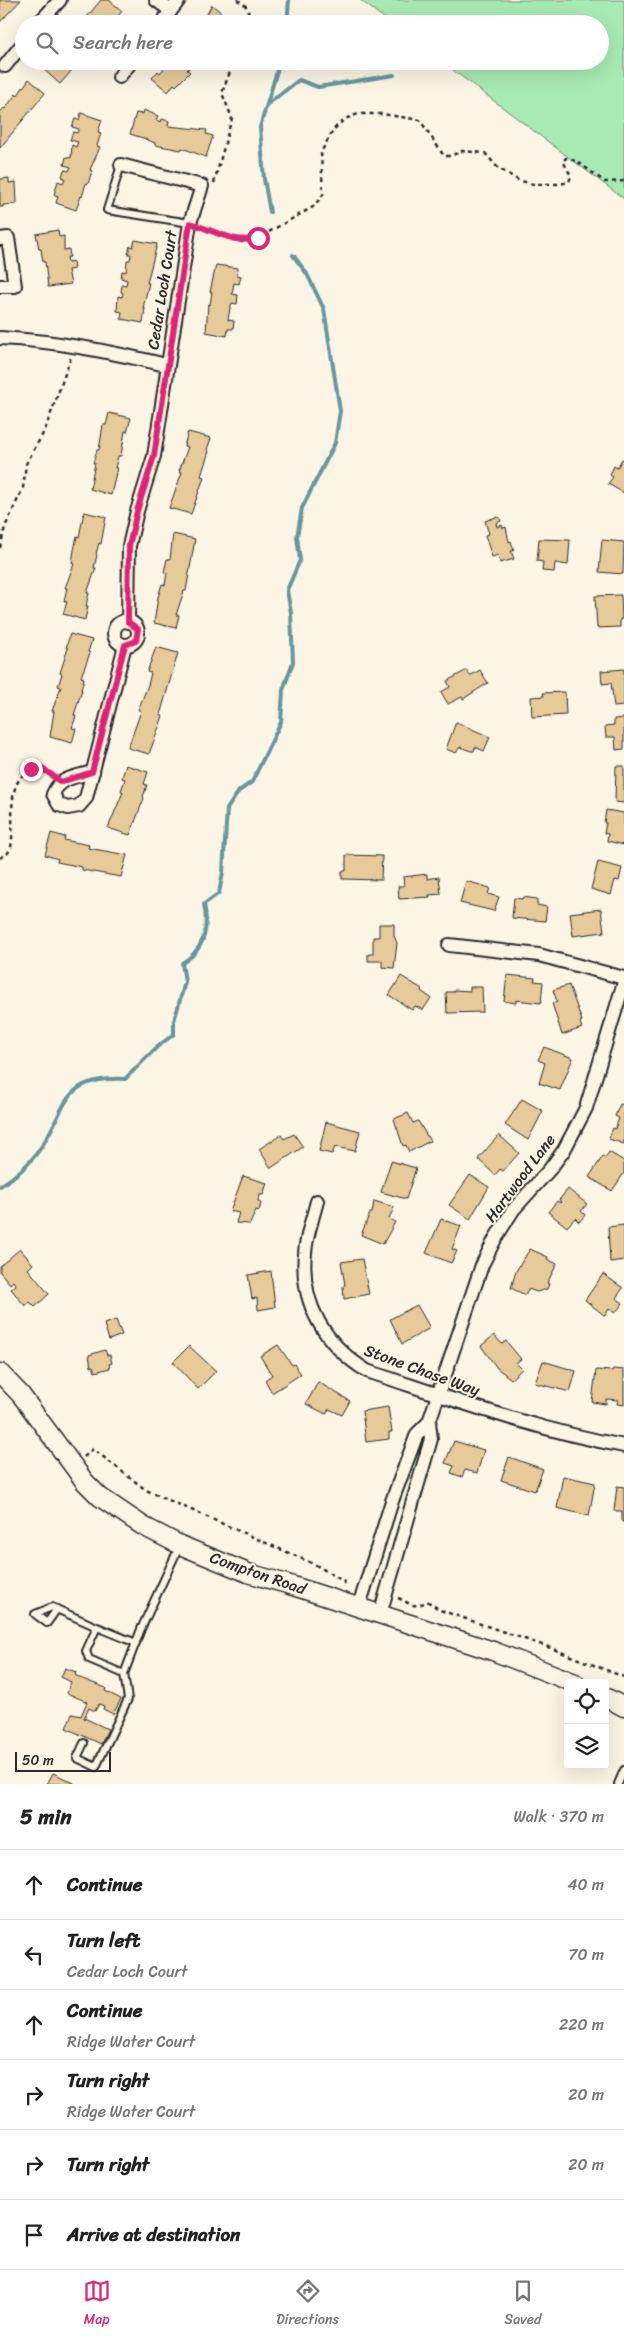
<!DOCTYPE html>
<html lang="en">
<head>
<meta charset="utf-8">
<style>
  :root { --surface:#fff; --page:#f2f2f2; --text:#222; --muted:#767676; --line:#e0e0e0; --accent:#db2777 }
  body { margin:0; font-family:Sriracha,sans-serif; background:var(--page); color:var(--text) }
  .controls { position:absolute; right:15px; bottom:15px; display:grid; overflow:hidden; border-radius:5px; box-shadow:0 5px 20px #0002 }
  .controls button { width:45px; height:45px; display:grid; place-items:center; padding:0; border:0; border-bottom:1px solid var(--line); background:var(--surface); color:var(--text); font:25px sans-serif }
  .scale { position:absolute; left:15px; bottom:12px; width:96px; box-sizing:border-box; padding-left:5px; border:2px solid #2b2b2b; border-top:0; font-size:14px; line-height:18px; white-space:nowrap; color:#2b2b2b; -webkit-text-stroke:4px #fcf5e5; paint-order:stroke }
  .stop { position:absolute; width:15px; height:15px; margin:-11px; border:4px solid #db2777; border-radius:50%; background:#fff }
  .stop.end { background:#db2777; border-color:#fff; box-shadow:0 1px 5px #0008 }
  .list { margin:0; padding:0; list-style:none }
  h2 { display:flex; justify-content:space-between; align-items:center; height:65px; margin:0; padding:0 20px; font-size:21px }
  h2 small { font-size:16px; font-weight:400; color:var(--muted) }
  .list li { display:grid; grid-template-columns:32px 1fr auto; gap:15px; align-items:center; box-sizing:border-box; height:70px; padding:0 20px; border-top:1px solid var(--line) }
  .list b { display:block; font-size:19px; white-space:nowrap }
  .list p { margin:0; font-size:16px; white-space:nowrap; color:var(--muted) }
  .list em { font-size:16px; font-style:normal; color:var(--muted) }
  .icon { flex:none; width:28px; height:28px; fill:none; stroke:currentColor; stroke-width:2; stroke-linecap:round; stroke-linejoin:round }
  .map { position:relative; flex:none; width:624px; height:1784px; overflow:hidden }
  .search { position:absolute; background:var(--surface); box-shadow:0 5px 20px #0002; left:15px; right:15px; top:15px; height:55px; display:flex; align-items:center; gap:12px; box-sizing:border-box; padding:0 18px; border-radius:28px; color:var(--muted); font-size:19px }
  .sheet { height:485px; background:var(--surface) }
  nav { display:flex; justify-content:space-around; align-items:center; box-sizing:border-box; height:70px; border-top:1px solid var(--line); background:var(--surface); font-size:14px; color:var(--muted) }
  nav a { display:grid; justify-items:center; gap:2px }
  nav .on { color:var(--accent) }
  .map>svg:first-child { display:block }
  .green { fill:#a8eab3; stroke:#6a8a6f }
  .lines { fill:none; stroke-linecap:round; stroke-linejoin:round }
  .stream { stroke:#66969e; stroke-width:4 }
  .building { fill:#e6ca9a; stroke:#2b2b2b }
  .lane-casing { stroke:#2b2b2b; stroke-width:10 }
  .street-casing { stroke:#2b2b2b; stroke-width:16 }
  .secondary-casing { stroke:#2b2b2b; stroke-width:21 }
  .path { stroke:#2b2b2b; stroke-width:2.5; stroke-dasharray:4 4; stroke-linecap:butt }
  .lane { stroke:#fcf5e5; stroke-width:6 }
  .street { stroke:#fcf5e5; stroke-width:12 }
  .secondary { stroke:#fcf5e5; stroke-width:18 }
  .route { stroke:#db2777; stroke-width:6 }
  .labels { text-anchor:middle; dominant-baseline:central; stroke-width:4; stroke-linejoin:round; paint-order:stroke }
  .street-label { font-size:16px; fill:#2b2b2b; stroke:#fcf5e5 }
</style>
</head>
<body>
<div class="map">
<svg width="624" height="1784" viewBox="0 0 624 1784">
  <rect width="100%" height="100%" fill="#fcf5e5"/>
  <filter id="ink" filterUnits="userSpaceOnUse"><feTurbulence type="fractalNoise" baseFrequency=".02" numOctaves="2"/><feDisplacementMap in="SourceGraphic" scale="10" xChannelSelector="R" yChannelSelector="G"/><feConvolveMatrix kernelMatrix="1 2 1 2 8 2 1 2 1" color-interpolation-filters="sRGB"/></filter>
  <g filter="url(#ink)">
    <path class="green" d="M360 0H624V199L441 61H600V24H392Z"/>
    <g class="lines">
      <path class="stream" d="M287 24 289 0
        M269 103 299 80 318 87 394 75
        M270 212 264 179 260 127 280 61
        M0 1186C13 1178 28 1165 37 1153 68 1111 58 1076 125 1079L157 1047 174 1034V1021L185 982 182 963C204 950 209 928 204 904L219 893 223 872 227 809 239 791 252 782 281 722 283 690 293 662 291 613 287 590 300 560 297 537 302 508 335 443 340 411 324 309 307 274 293 255"/>
    </g>
    <path class="building" d="M0 0H21L0 22Z
      M101 0H109L122 11 112 24H81Z
      M212 5 228 18 224 24H201Z
      M48 61H80L60 84 42 68Z
      M171 61H197L187 70 190 72 176 86 174 84 168 92 152 78 158 71 160 73Z
      M29 79 45 93 0 148V112L4 108 5 109 16 94 17 96Z
      M144 110 158 116 156 120 161 122 162 119 169 121 168 126 207 130 206 134 213 136 206 157 182 148 181 150 155 145V143L143 138 130 134 136 113 143 114Z
      M81 113 102 120 98 132 101 133 97 146 100 147 90 170 92 171 88 184 86 183 82 197 81 196 76 210 56 203 58 196 54 195 58 181 63 183 65 178 62 177 64 170 69 171 71 167 64 165 66 157 71 158 72 145 76 147 78 142 70 140 73 132 77 133 79 129 72 127 75 119 79 120Z
      M9 178V183L16 182 17 204 3 205V207H0V181L1 179Z
      M58 230 59 237 64 236V250L69 249 70 257H67L68 262 73 261 74 269 68 270 71 284 48 287 45 262H43L41 249H39L36 234Z
      M135 240 157 244 147 283H149L143 308H145L143 323 121 319 122 312 117 311 118 296 122 297 123 293 121 292 122 284 126 285 127 280 121 278 122 271 126 272 127 260H130L131 254H128L130 246 133 247Z
      M216 265 238 268 237 275 241 276 239 284 234 283 232 294 238 295 237 304 232 303 230 308 228 320 234 321 233 329H228L227 336 206 332 208 304 210 305 212 292H210Z
      M109 413 131 418 127 432 125 431 121 456H118L115 468H117L111 495 90 489 95 463H93L97 450H99L103 425H106Z
      M188 432 211 438 207 450 209 451 201 476 204 477 191 514 169 508 182 472 179 471 188 447 184 446Z
      M622 459 624 460V493L608 484 613 477 610 475 614 466 617 468Z
      M84 512 106 517 101 544 99 543 96 554 97 555 94 568H96L87 593H89L86 606H88L85 620 63 614 67 602 64 601 67 588H65L74 564 72 563 74 550 77 536 79 537Z
      M496 517 500 518 501 521 496 523 497 527 502 525 503 528 506 527 509 542 511 541 514 551H511L514 559 500 563 498 555 492 557 485 535 489 534 485 521Z
      M173 534 195 539 186 591H184L176 615H179L176 628 154 623 158 597 162 584 165 585 167 573 164 572 167 559H170Z
      M539 539 570 540 568 565 555 563 554 572 542 571 543 562 537 561Z
      M602 540 624 542 623 574 599 572Z
      M621 595 622 619H620V627L597 628 595 596Z
      M70 634 92 640 88 652 90 653 81 677 84 678 81 690H82L74 715 76 716 72 728 76 729 72 743 50 737 54 711H52L61 687 58 686 62 674 60 673 68 648H66Z
      M156 647 178 653 160 715 163 716 149 754 128 748 141 711 138 710 148 685 151 673 147 672Z
      M624 669V706L614 707 611 683 602 684 601 671Z
      M467 670 470 676 480 670 488 683 463 699 462 697 448 704 441 692 450 687 447 681Z
      M565 692 566 715 532 717 531 697 544 696 543 693Z
      M624 718V749L616 750 615 737H606L605 726 614 725V719Z
      M456 722 490 737 484 751 475 747 474 751H471L460 747 456 753 446 749Z
      M126 765 148 772 144 784 147 785 143 797 144 798 130 835 108 828 123 792 121 791 125 779 122 778Z
      M616 766H624V803L615 802Z
      M606 810 624 813V845L607 841 608 834 604 833 606 823H604Z
      M51 833 65 837 64 840 89 845 88 848 127 855 121 877 82 870V867L57 862 58 859 45 855Z
      M346 855 382 856 381 880 342 879V871H346Z
      M598 862 622 868 619 881 615 880 611 895 591 889Z
      M427 874V879L439 877 441 894 429 895 430 897 399 899 398 886H404L403 877Z
      M466 881 490 888 488 894 499 897 494 911 460 903Z
      M523 897 537 899V905L547 907 545 921 512 918 514 898 522 899Z
      M601 909 604 932 573 936 570 913Z
      M379 924H394V936L397 943 394 968 382 967V961H368V954H373V937H379Z
      M507 975 535 978 534 981 543 982 541 1003 516 1000V1003L504 1001Z
      M401 976 422 989 421 991 431 998 423 1010 415 1006 412 1010 389 995Z
      M569 985 582 1021 580 1022 582 1028 562 1035 552 1003 557 1001 553 990Z
      M470 987H482L483 1012 447 1013 446 992H454V990L470 991Z
      M544 1047 573 1058 560 1090 539 1083 545 1063 538 1060Z
      M522 1099 543 1111 528 1140 505 1125Z
      M620 1104 624 1105V1144L609 1139 613 1128 615 1129 619 1118 615 1116Z
      M408 1113 413 1123 418 1121 430 1141 409 1152 406 1145 403 1146 394 1119Z
      M326 1122 360 1131 355 1151 335 1147 332 1154 319 1151Z
      M294 1134 303 1147 271 1168 259 1149 281 1135 284 1139Z
      M499 1135 519 1153 503 1171 500 1169 495 1175 478 1159Z
      M609 1152 624 1161V1173L612 1191 589 1177 603 1156 605 1158Z
      M391 1161 416 1168 406 1199 381 1192Z
      M470 1175 489 1187 470 1219 449 1205Z
      M243 1176 267 1183 263 1195H260L258 1201 261 1203 259 1211 256 1210 250 1224 236 1223 239 1213 230 1211Z
      M568 1189 587 1204 581 1211 585 1215 579 1222 575 1218 567 1227 548 1212 557 1201 560 1203 561 1202 559 1200Z
      M374 1201 394 1207 389 1219 395 1222 383 1244 361 1235 370 1213H372Z
      M441 1219 461 1226 452 1249 457 1251 451 1263 426 1253Z
      M624 1225V1260L610 1262 608 1227Z
      M20 1249 33 1264 28 1269 49 1294 35 1307 30 1302 25 1306 11 1289 16 1285 13 1281 10 1284 0 1272V1266Z
      M530 1249 548 1257 547 1259 557 1264 547 1283 549 1284 547 1289 537 1292 528 1289 525 1295 511 1288 516 1271Z
      M362 1259 369 1294 344 1299 343 1286 345 1285 341 1262Z
      M271 1271 275 1307 258 1310 257 1298 252 1299 248 1275Z
      M603 1274 623 1288 616 1298 623 1303 615 1313 609 1309 605 1316 585 1300Z
      M417 1305 430 1328 402 1344 390 1319Z
      M116 1320 122 1335 109 1340 104 1324Z
      M494 1335 502 1344 506 1341 521 1359 516 1363 522 1369 511 1379 497 1368 481 1346Z
      M278 1345 292 1365 294 1364 301 1374 272 1393 265 1380 272 1375 260 1356Z
      M189 1346 216 1371 198 1389 173 1362Z
      M105 1350 107 1355H110L112 1363 109 1364 110 1368 95 1372 93 1366 91 1367 89 1355Z
      M543 1361 576 1371 570 1392 535 1383Z
      M613 1369 624 1370V1405L617 1404 618 1400 606 1399V1404L592 1402 596 1370 612 1371Z
      M318 1382 350 1401 342 1415 329 1409 326 1414 306 1404Z
      M388 1407 392 1432H389V1439L366 1442 362 1411Z
      M454 1441 484 1450 477 1473 465 1470 462 1477 451 1473 454 1466 445 1463Z
      M509 1457 543 1469 535 1491 501 1480Z
      M563 1476 595 1483 589 1516 557 1508Z
      M617 1486 624 1487V1522H622V1511H614Z
      M65 1668 76 1672 75 1675 80 1678 106 1688 105 1691 121 1699 113 1714 103 1709 104 1706 99 1704 95 1711 89 1708 84 1718 108 1729 101 1744 66 1728 72 1714 81 1716 87 1702 67 1693 71 1682 61 1677Z
      M53 1773 74 1783V1784H47Z"/>
    <g class="lines">
      <g class="lane-casing">
        <path id="lane" d="M121 165 107 210 190 223
          M57 1609 47 1623 35 1614 52 1607 97 1627
          M124 1674 89 1659 86 1651 97 1627 136 1643
          M84 1743 77 1758 96 1767 128 1699 124 1674 141 1629 180 1545
          M618 1784 624 1770"/>
      </g>
      <g class="street-casing">
        <path id="street" d="M156 0 171 11
          M38 24 60 0
          M161 24 179 0
          M5 66 24 42
          M119 77 132 61
          M121 165 202 186 190 223 154 456 137 511 129 546 128 622
          M0 239 8 238 15 286H0
          M0 338C57 341 111 352 166 365
          M114 633a12 12 0 1 1 24 0a12 12 0 1 1-24 0Z
          M93 772C76 777 60 777 53 794L59 805 68 808 79 806 86 798 125 645
          M449 945 539 955 624 978
          M317 1201C313 1218 306 1236 305 1253 300 1304 325 1345 367 1371 452 1399 536 1430 624 1446
          M359 1606 392 1501 417 1434 429 1422
          M380 1614 431 1439 429 1422 482 1265 495 1239 513 1210 550 1169 564 1150 586 1108 624 982"/>
      </g>
      <g class="secondary-casing">
        <path id="secondary" d="M0 1373 21 1395 85 1482 100 1497 143 1526 180 1545 248 1573 287 1584 493 1651 575 1683
          M605 1697 624 1707"/>
      </g>
      <path class="path" d="M237 0C248 4 250 13 249 24
        M214 183 232 118 222 93 234 61
        M202 227 238 241 247 242 258 238 313 207 323 195 321 152 334 129 345 119 358 114H382L420 120 444 156H450L462 151 485 153 498 168 518 180 532 184H559L569 182 571 176 563 161 566 158 578 162 605 182 624 181
        M0 548 5 527 23 488 26 464 45 430 71 357
        M0 858 8 853 11 847C16 820 2 779 36 767L53 775
        M84 1457 93 1449 146 1490 316 1565 343 1581 347 1587
        M398 1598C410 1603 414 1610 427 1601L440 1610 548 1647 624 1677"/>
      <use href="#lane" class="lane"/>
      <use href="#street" class="street"/>
      <use href="#secondary" class="secondary"/>
    </g>
  </g>
  <g class="lines" filter="url(#ink)">
    <path class="route" d="M31 769 42 768 61 782 92 772 125 645 136 641 138 629 128 622 129 546 137 511 154 456 190 223C213 230 235 245 258 238"/>
  </g>
  <g class="labels">
    <g class="street-label">
      <text transform="translate(162 290) rotate(-81)">Cedar Loch Court</text>
      <text transform="translate(520 1178) rotate(-53)">Hartwood Lane</text>
      <text transform="translate(422 1370) rotate(20)">Stone Chase Way</text>
      <text transform="translate(258 1573) rotate(19)">Compton Road</text>
    </g>
  </g>
</svg>
<div class="controls">
<button><svg class="icon" aria-label="locate" viewBox="0 0 24 24"><circle cx="12" cy="12" r="6"/><path d="M12 2v4M12 18v4M2 12h4M18 12h4"/></svg></button>
<button><svg class="icon" aria-label="layers" viewBox="0 0 24 24"><path d="M12 4l9 5-9 5-9-5zM3 14l9 5 9-5"/></svg></button>
</div>
<div class="scale">50 m</div>
<div class="stop" style="left:258px;top:238px"></div>
<div class="stop end" style="left:31px;top:769px"></div>
<div class="search"><svg class="icon" aria-label="search" viewBox="0 0 24 24"><circle cx="10" cy="10" r="6"/><path d="M15 15l6 6"/></svg>Search here</div>
</div>
<section class="sheet">
<h2>5 min<small>Walk · 370 m</small></h2>
<ul class="list">
<li><svg class="icon" aria-label="ahead" viewBox="0 0 24 24"><path d="M12 20V5M6 11l6-6 6 6"/></svg><div><b>Continue</b></div><em>40 m</em></li>
<li><svg class="icon" aria-label="left" viewBox="0 0 24 24"><path d="M17 20v-9H6M10 6l-5 5 5 5"/></svg><div><b>Turn left</b><p>Cedar Loch Court</p></div><em>70 m</em></li>
<li><svg class="icon" aria-label="ahead" viewBox="0 0 24 24"><path d="M12 20V5M6 11l6-6 6 6"/></svg><div><b>Continue</b><p>Ridge Water Court</p></div><em>220 m</em></li>
<li><svg class="icon" aria-label="right" viewBox="0 0 24 24"><path d="M7 20v-9h11M14 6l5 5-5 5"/></svg><div><b>Turn right</b><p>Ridge Water Court</p></div><em>20 m</em></li>
<li><svg class="icon" aria-label="right" viewBox="0 0 24 24"><path d="M7 20v-9h11M14 6l5 5-5 5"/></svg><div><b>Turn right</b></div><em>20 m</em></li>
<li><svg class="icon" aria-label="arrive" viewBox="0 0 24 24"><path d="M6 21V4h12l-3 4 3 4H6"/></svg><div><b>Arrive at destination</b></div></li>
</ul>
</section>
<nav>
<a class="on"><svg class="icon" aria-label="map" viewBox="0 0 24 24"><path d="M3 6l6-2 6 2 6-2v14l-6 2-6-2-6 2zM9 4v14M15 6v14"/></svg>Map</a>
<a><svg class="icon" aria-label="directions" viewBox="0 0 24 24"><path d="M12 3l9 9-9 9-9-9zM9 14v-3h6M13 9l2 2-2 2"/></svg>Directions</a>
<a><svg class="icon" aria-label="saved" viewBox="0 0 24 24"><path d="M7 4h10v16l-5-4-5 4z"/></svg>Saved</a>
</nav>
</body>
</html>
